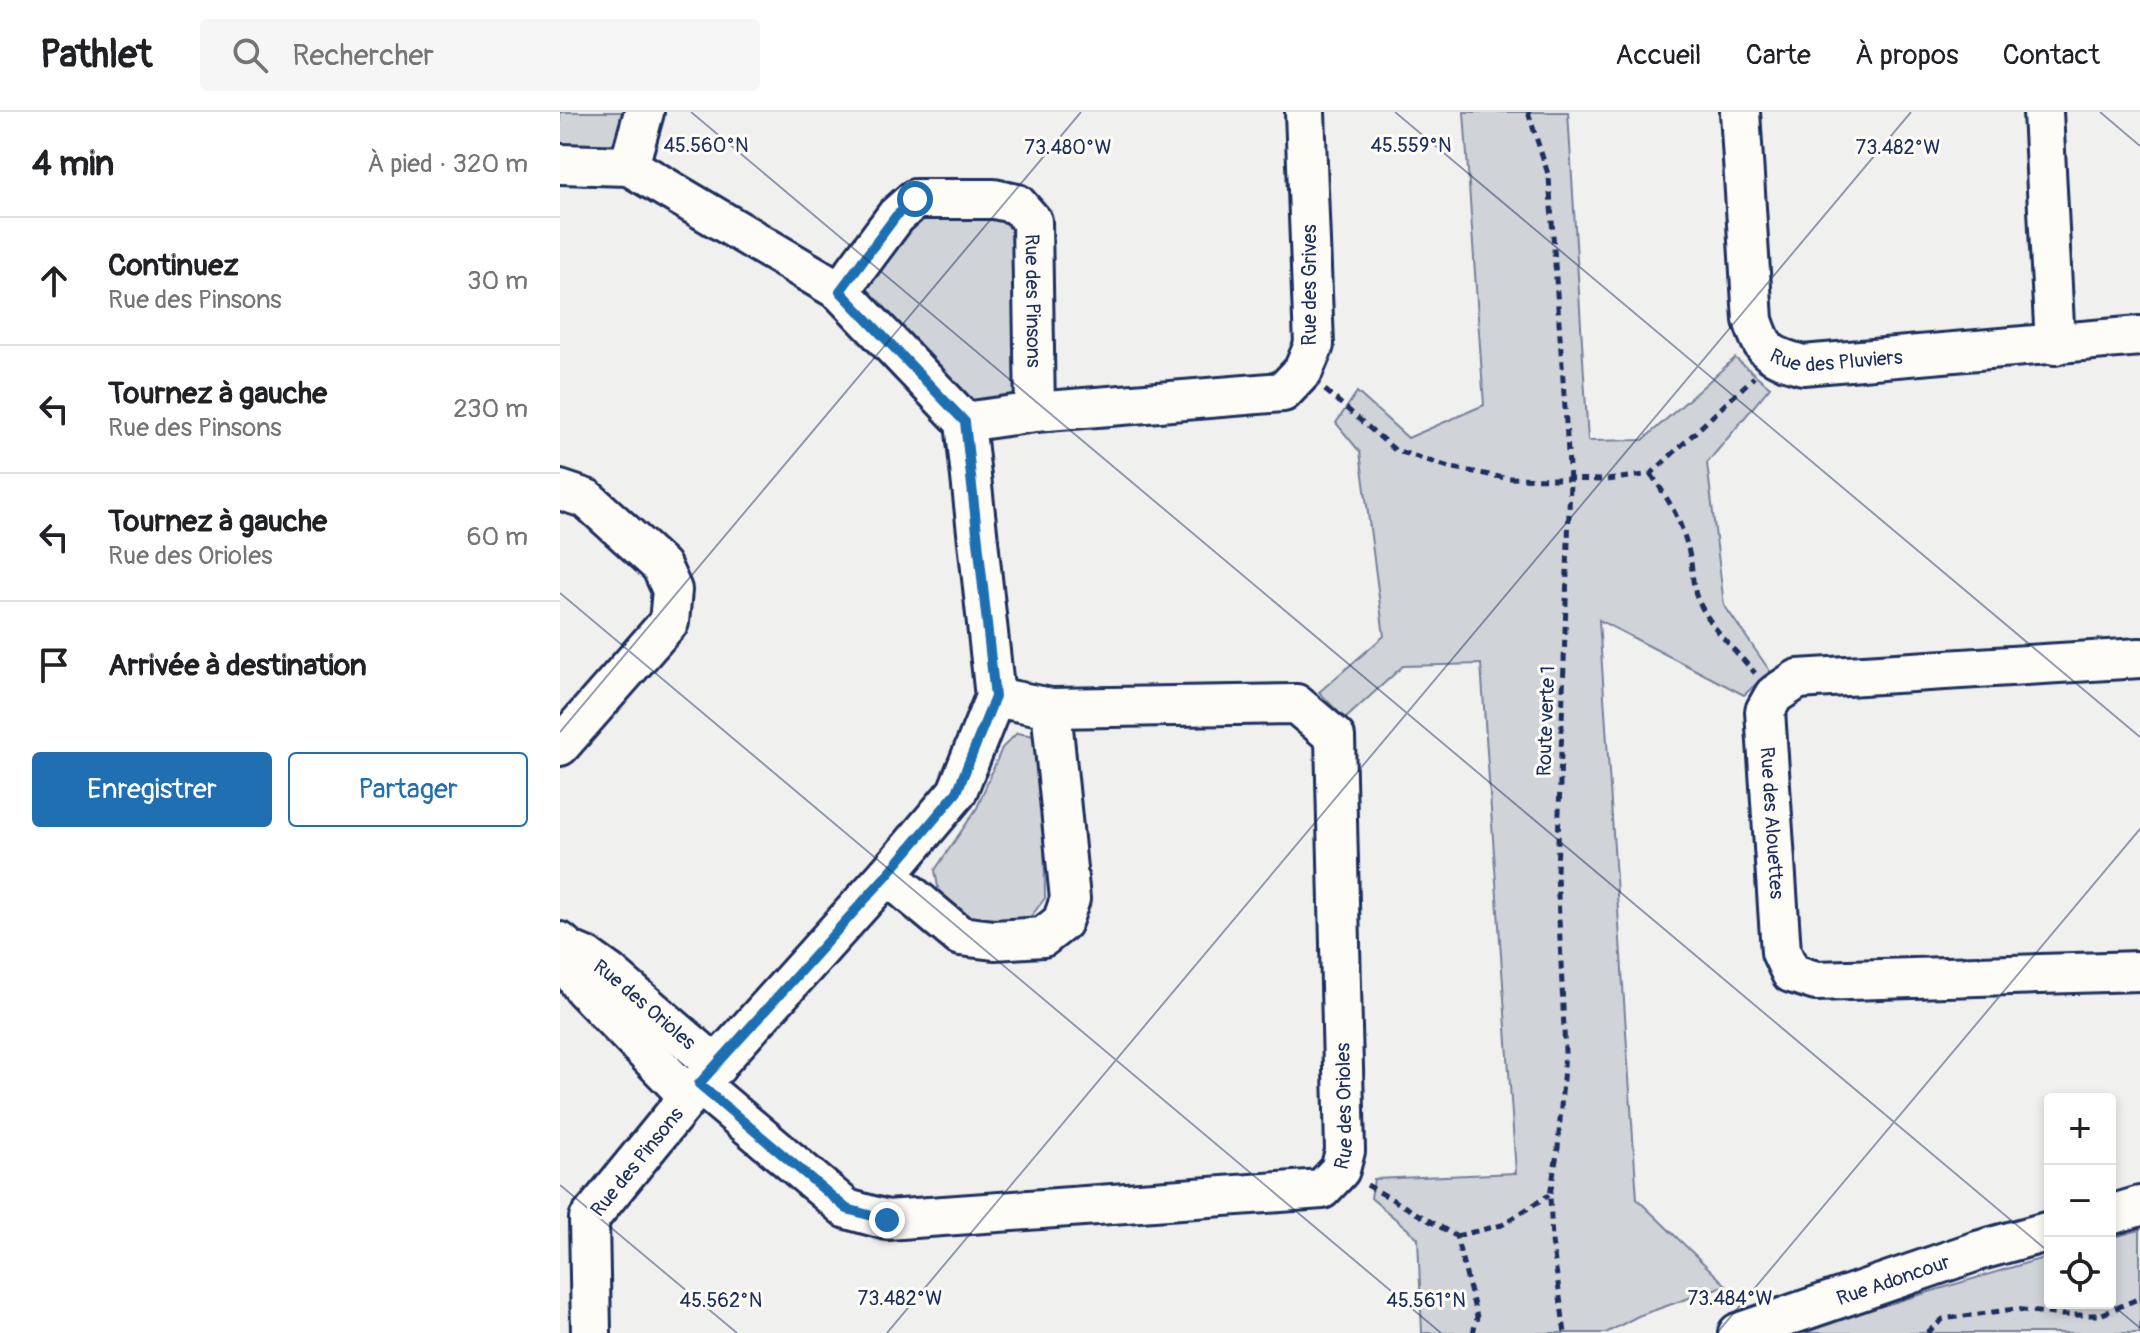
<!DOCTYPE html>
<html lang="fr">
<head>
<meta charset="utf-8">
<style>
  :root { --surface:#fff; --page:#f6f6f6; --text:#202124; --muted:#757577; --line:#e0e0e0; --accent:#1f6fb2 }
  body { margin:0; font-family:Pangolin,sans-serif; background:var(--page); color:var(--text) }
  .controls { position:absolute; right:24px; bottom:24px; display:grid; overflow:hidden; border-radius:8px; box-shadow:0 4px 12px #0003 }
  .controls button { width:72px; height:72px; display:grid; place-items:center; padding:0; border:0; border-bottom:2px solid var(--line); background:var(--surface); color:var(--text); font:40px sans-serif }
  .stop { position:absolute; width:24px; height:24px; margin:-18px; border:6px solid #1f6fb2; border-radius:50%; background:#fff }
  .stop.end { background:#1f6fb2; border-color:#fff; box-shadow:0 2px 8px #0008 }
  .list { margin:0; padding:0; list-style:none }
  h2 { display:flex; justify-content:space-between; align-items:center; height:104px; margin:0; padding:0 32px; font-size:34px }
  h2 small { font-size:26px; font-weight:400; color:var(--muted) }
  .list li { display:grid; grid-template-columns:52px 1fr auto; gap:24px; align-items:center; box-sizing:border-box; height:128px; padding:0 32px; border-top:2px solid var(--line) }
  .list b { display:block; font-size:30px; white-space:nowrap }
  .list p { margin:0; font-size:26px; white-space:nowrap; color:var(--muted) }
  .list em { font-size:26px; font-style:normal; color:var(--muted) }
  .actions { display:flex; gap:16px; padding:24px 32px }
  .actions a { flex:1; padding:18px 0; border:2px solid var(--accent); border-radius:8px; text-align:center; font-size:28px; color:var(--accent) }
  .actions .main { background:var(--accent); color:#fff }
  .icon { flex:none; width:44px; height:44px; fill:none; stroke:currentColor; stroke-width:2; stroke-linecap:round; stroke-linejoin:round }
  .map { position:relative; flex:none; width:1580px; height:1221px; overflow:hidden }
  header { display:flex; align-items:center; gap:48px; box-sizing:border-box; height:112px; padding:0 40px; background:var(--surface); border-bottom:2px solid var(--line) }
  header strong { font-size:38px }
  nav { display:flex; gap:44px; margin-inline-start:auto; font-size:28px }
  .search { width:560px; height:72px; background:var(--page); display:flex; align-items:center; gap:20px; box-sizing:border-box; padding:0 28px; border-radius:8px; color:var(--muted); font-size:30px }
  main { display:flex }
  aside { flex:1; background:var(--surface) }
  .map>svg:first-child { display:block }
  .green { fill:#d0d3d8; stroke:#76819b; stroke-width:2 }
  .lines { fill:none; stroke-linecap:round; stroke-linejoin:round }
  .minor-casing { stroke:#1b2f5e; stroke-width:44 }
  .path { stroke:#1b2f5e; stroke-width:5; stroke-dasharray:8 6; stroke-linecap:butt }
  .minor { stroke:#fdfcf7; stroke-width:38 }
  .route { stroke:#1f6fb2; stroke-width:10 }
  .ticks { fill:none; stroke:#1b2f5e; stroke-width:2; stroke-opacity:0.45 }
  .labels { text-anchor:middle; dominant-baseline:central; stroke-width:6; stroke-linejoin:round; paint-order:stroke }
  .street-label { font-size:20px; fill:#1b2f5e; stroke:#fdfcf7 }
  .ticks-label { font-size:20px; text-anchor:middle; fill:#1b2f5e; stroke:#fdfcf7; stroke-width:6; stroke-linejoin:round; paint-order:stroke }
</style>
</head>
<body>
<header>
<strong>Pathlet</strong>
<div class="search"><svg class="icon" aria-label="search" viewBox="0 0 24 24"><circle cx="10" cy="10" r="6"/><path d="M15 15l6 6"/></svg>Rechercher</div>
<nav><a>Accueil</a><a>Carte</a><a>À propos</a><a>Contact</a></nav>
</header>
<main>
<aside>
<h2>4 min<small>À pied · 320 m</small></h2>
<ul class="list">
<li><svg class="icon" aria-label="ahead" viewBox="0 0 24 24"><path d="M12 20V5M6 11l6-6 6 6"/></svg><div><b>Continuez</b><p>Rue des Pinsons</p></div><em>30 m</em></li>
<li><svg class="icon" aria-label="left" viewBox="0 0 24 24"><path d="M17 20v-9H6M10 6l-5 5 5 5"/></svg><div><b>Tournez à gauche</b><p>Rue des Pinsons</p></div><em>230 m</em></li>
<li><svg class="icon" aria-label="left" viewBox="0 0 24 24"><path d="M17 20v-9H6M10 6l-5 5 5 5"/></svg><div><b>Tournez à gauche</b><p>Rue des Orioles</p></div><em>60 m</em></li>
<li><svg class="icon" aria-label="arrive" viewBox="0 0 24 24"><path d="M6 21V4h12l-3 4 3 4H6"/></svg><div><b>Arrivée à destination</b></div></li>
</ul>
<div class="actions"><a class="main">Enregistrer</a><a>Partager</a></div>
</aside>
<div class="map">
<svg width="1580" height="1221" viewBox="0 0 1580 1221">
  <rect width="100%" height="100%" fill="#f0f0ee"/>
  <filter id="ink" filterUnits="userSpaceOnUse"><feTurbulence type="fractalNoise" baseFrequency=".0125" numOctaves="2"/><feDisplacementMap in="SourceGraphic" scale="16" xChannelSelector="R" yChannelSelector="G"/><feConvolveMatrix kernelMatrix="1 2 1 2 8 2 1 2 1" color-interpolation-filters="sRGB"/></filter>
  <g filter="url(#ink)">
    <path class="green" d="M0 0H73L63 47 0 46Z
      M904 0H1008L1028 329 1083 328 1175 246 1210 275 1147 351 1164 493 1210 559 1184 583 1039 508 1077 1087 1166 1173 1078 1204 1046 1221H862L858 1126 811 1086 814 1067 956 1061 921 552 843 554 785 607 759 580 824 524 800 340 776 311 797 280 848 326 924 293Z
      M358 93 467 112 469 293 407 304 288 179Z
      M457 621 474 624 483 635 485 786 466 811 408 810 379 781 375 758 417 696 442 636Z
      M1580 1118V1221H1244L1322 1194 1490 1144V1191H1550V1126Z"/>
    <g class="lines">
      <g class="minor-casing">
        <g id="minor">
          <path id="s1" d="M1180 0 1193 208C1204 242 1210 244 1243 253L1580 224"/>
          <path d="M1483 0 1495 233"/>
          <path d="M0 52 69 54 280 179 405 310 435 585 397 680 327 763 139 972 29 1107 31 1221"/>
          <path d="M69 54 84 0"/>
          <path id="s2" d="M280 179 336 104 355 87H434L457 92 472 109 475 300"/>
          <path d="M405 310 475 300 723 280 743 259 754 233 745 0"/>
          <path d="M0 378 27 387 101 454 112 478 109 510 0 634"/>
          <path id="s3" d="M1580 546 1238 567 1214 583 1205 599 1221 840 1231 861 1256 869 1580 859"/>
          <path d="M327 763 400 824 434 828 483 825 502 810 510 787 491 596"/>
          <path id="s4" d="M0 830 9 838 28 846 49 861 157 954"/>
          <path d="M9 838 12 860 24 877 129 985"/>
          <path id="s5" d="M139 972 287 1097 327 1108 762 1077 780 1058 785 1039 775 625 736 592 491 596 435 585"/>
          <path d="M1550 1103 1580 1094"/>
          <path id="s6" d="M1178 1221 1417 1139 1490 1119"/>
        </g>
      </g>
      <path class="path" d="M968 0 989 65 1010 369 997 761 1005 940 998 1036 990 1083 992 1129 1005 1221
        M765 278 835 338 889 355 945 366 1047 368 1091 362 1194 265
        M1091 362C1110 390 1123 411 1130 445 1133 459 1132 475 1138 488 1151 516 1175 538 1195 561
        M807 1073 896 1124 917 1205 913 1221
        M896 1124 942 1113 989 1083
        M1367 1221 1383 1207 1455 1197 1501 1203H1540L1580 1186"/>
      <use href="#minor" class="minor"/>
    </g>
  </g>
  <g class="lines" filter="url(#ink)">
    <path class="route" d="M327 1108 287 1097 139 972 327 763 397 680 435 585 405 310 280 179 336 104 355 87"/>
  </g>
  <path class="ticks" d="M131 0 1490 1141M835 0 1580 625M1540 0 1580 34M0 481 881 1221M0 620 521 0M0 1073 177 1221M1550 1191 1580 1216M327 1221 1351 0M1157 1221 1580 717"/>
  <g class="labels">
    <g class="street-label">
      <text transform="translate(749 173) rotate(-90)">Rue des Grives</text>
      <text stroke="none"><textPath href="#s2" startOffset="324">Rue des Pinsons</textPath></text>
      <text stroke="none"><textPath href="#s1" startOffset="314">Rue des Pluviers</textPath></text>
      <text transform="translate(986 609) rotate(-88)">Route verte 1</text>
      <text stroke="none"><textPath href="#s3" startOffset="502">Rue des Alouettes</textPath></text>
      <text stroke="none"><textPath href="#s4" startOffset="106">Rue des Orioles</textPath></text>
      <text stroke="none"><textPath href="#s5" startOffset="762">Rue des Orioles</textPath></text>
      <text transform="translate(77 1050) rotate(-51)">Rue des Pinsons</text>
      <text stroke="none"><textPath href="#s6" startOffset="164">Rue Adoncour</textPath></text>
    </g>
  </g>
  <g class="ticks-label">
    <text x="146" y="40">45.560°N</text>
    <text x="851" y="40">45.559°N</text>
    <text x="508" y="42">73.480°W</text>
    <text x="1338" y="42">73.482°W</text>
    <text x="340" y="1193">73.482°W</text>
    <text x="1170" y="1193">73.484°W</text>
    <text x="161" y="1195">45.562°N</text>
    <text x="866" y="1195">45.561°N</text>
  </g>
</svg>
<div class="controls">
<button>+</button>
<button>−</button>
<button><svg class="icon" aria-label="locate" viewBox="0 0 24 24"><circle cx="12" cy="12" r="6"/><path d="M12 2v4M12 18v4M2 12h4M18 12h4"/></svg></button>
</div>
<div class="stop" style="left:355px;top:87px"></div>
<div class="stop end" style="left:327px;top:1108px"></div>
</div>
</main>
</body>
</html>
